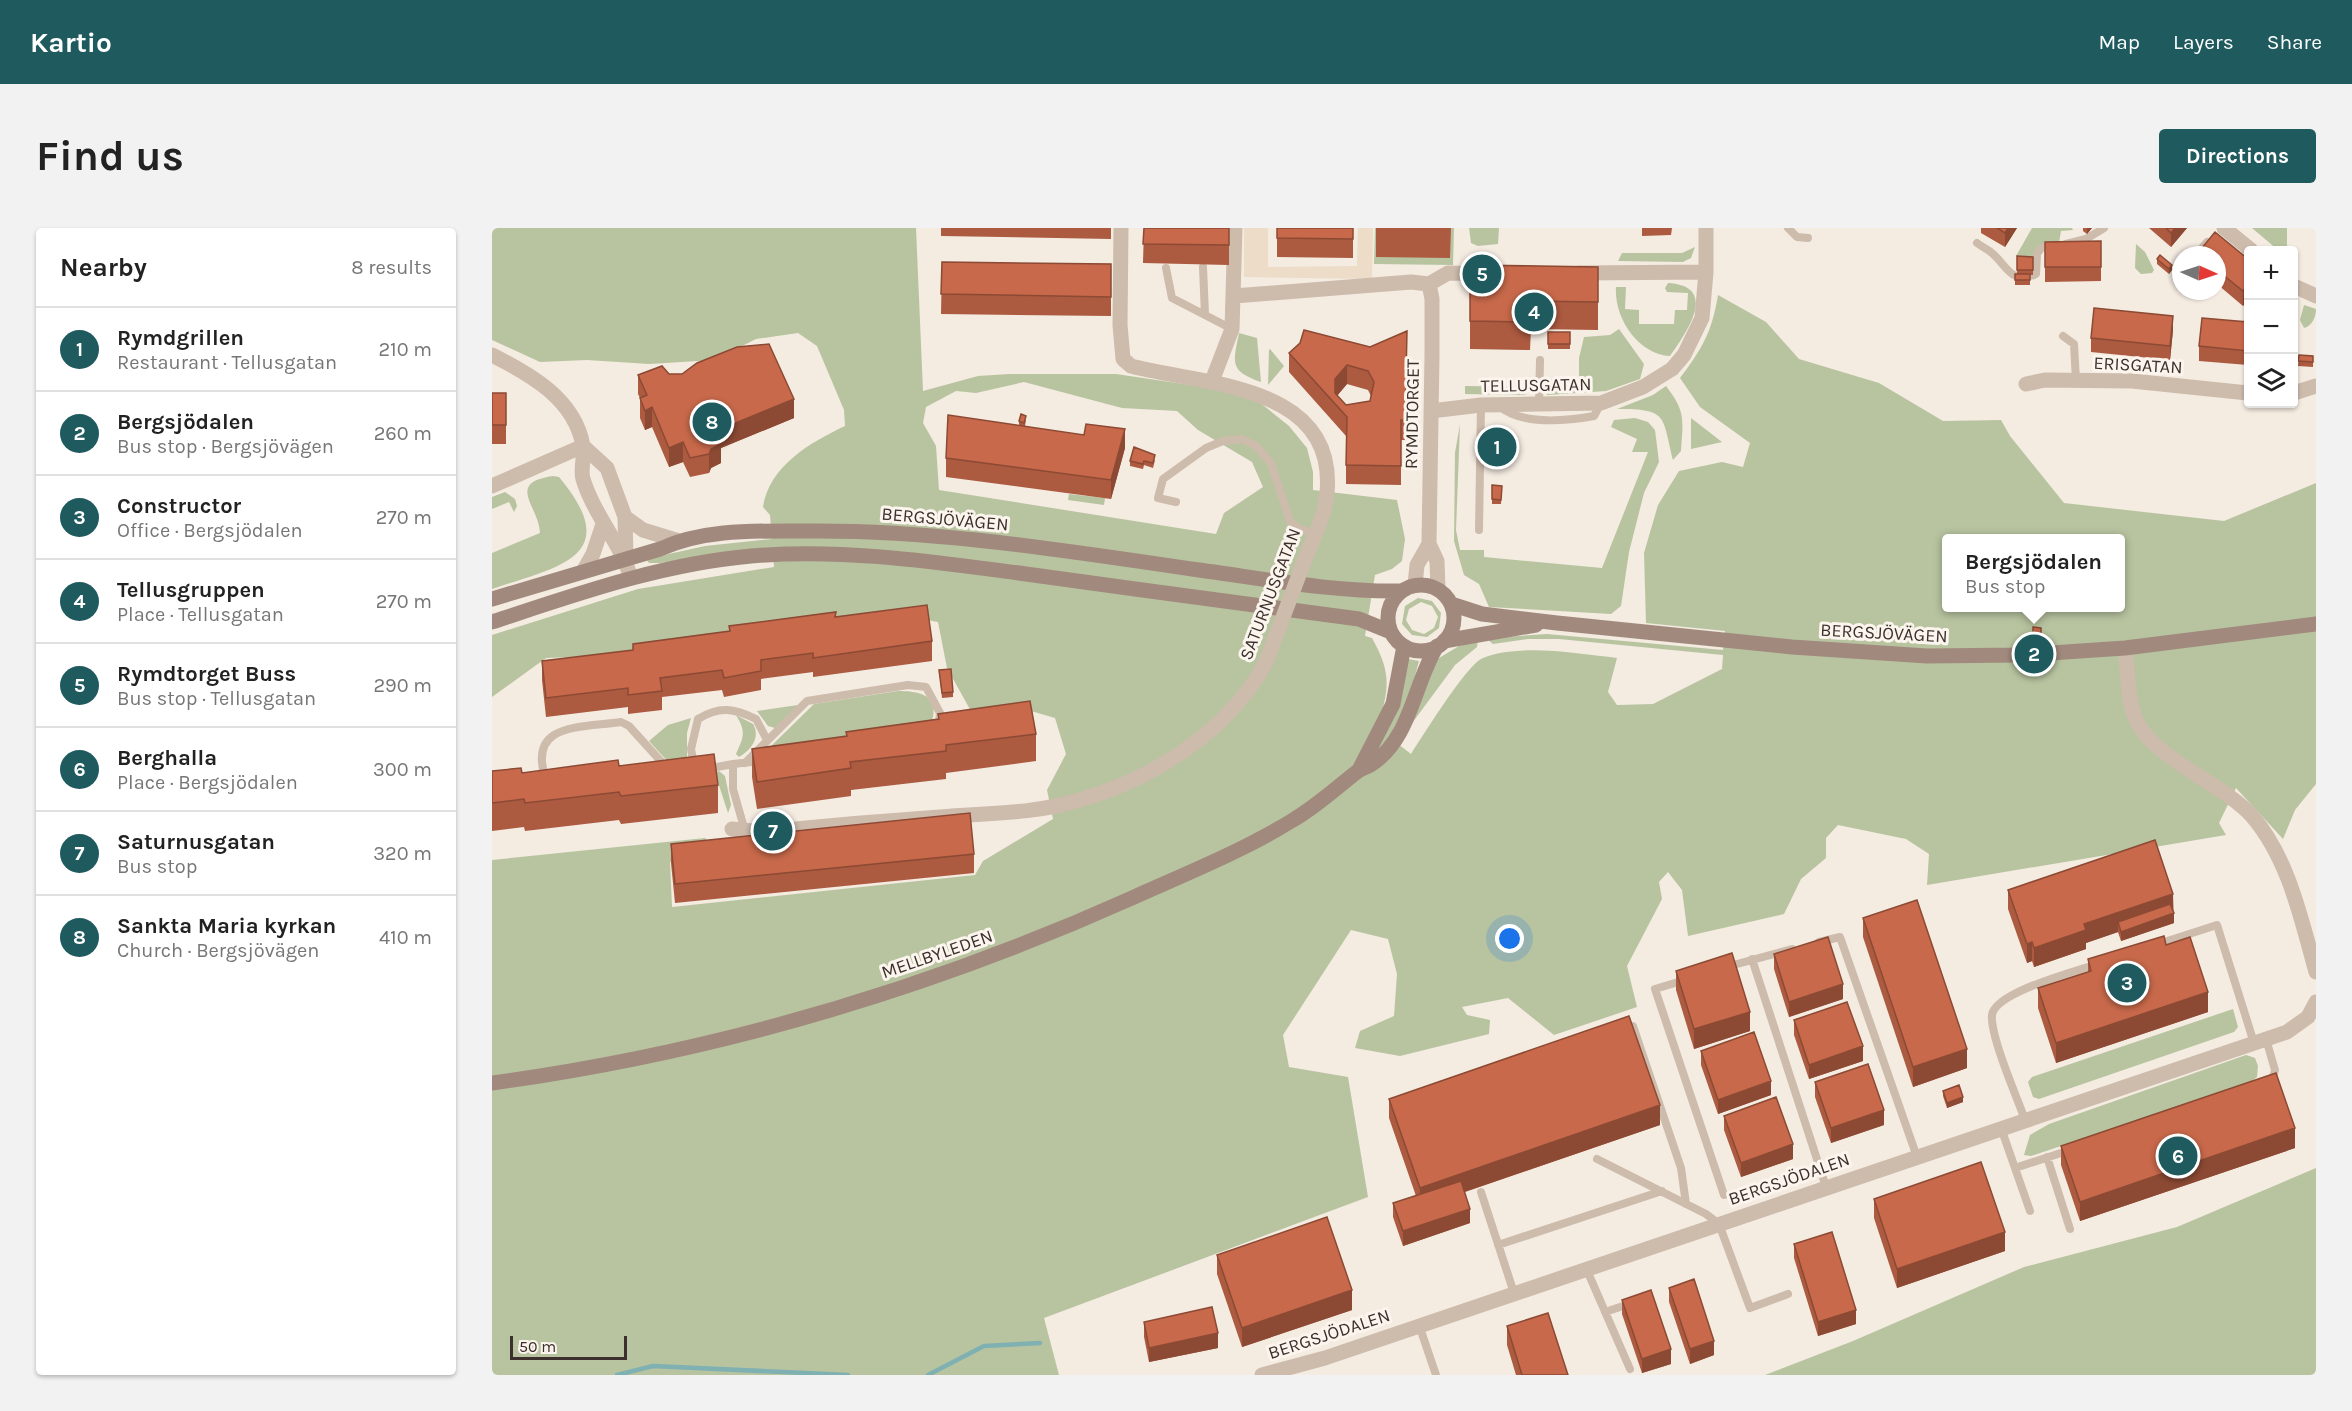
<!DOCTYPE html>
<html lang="en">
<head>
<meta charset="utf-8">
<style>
  :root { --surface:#fff; --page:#f2f2f2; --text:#222; --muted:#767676; --line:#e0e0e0; --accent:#1f5a5e }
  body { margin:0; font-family:Karla,sans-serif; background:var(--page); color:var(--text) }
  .controls { position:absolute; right:18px; top:18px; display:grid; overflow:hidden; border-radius:6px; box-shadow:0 2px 4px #0004 }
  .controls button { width:54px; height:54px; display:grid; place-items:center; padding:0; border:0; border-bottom:2px solid var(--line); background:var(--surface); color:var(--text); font:30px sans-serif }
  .compass { position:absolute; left:1680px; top:18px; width:54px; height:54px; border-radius:50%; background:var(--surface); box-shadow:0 2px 4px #0004; rotate:93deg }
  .scale { position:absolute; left:18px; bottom:15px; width:117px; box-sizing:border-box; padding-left:6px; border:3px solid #3b302b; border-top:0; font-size:16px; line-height:21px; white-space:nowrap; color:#3b302b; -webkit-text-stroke:4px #fbf5ee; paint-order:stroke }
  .you { position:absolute; left:1018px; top:711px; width:21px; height:21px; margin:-15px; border:4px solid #fff; border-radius:50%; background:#1a73e8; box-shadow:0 0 0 9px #1a73e833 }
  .badge { display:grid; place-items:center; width:39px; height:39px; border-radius:50%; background:var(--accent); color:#fff; font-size:20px; font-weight:700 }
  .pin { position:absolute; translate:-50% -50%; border:3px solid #fff; box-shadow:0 2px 6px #0006 }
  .popup { position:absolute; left:1450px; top:306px; width:183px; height:78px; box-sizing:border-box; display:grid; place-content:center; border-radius:6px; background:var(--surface); filter:drop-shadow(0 2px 4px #0005); font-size:20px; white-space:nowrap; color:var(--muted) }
  .popup b { font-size:22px; color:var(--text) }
  .popup::after { content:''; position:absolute; left:50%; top:100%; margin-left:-12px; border:12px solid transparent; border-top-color:var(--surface) }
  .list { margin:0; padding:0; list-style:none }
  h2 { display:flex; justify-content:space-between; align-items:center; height:78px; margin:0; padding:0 24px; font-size:26px }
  h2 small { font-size:20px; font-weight:400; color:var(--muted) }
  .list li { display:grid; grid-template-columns:39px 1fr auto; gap:18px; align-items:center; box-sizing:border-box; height:84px; padding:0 24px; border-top:2px solid var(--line) }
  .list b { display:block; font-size:22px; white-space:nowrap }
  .list p { margin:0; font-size:20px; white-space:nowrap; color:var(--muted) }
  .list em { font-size:20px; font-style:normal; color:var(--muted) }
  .icon { flex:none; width:33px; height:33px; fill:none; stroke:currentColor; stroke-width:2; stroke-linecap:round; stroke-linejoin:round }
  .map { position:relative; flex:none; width:1824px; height:1147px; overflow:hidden; border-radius:6px }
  header { display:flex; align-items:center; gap:36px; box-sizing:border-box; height:84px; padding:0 30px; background:var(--accent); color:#fff }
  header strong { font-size:28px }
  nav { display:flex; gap:33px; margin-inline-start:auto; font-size:21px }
  .intro { display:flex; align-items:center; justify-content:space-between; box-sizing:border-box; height:144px; padding:0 36px }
  h1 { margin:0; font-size:42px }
  .button { padding:15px 27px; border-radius:6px; background:var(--accent); color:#fff; font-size:21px; font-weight:700 }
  main { display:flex; gap:36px; padding:0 36px }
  aside { flex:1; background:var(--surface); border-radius:6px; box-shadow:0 2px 4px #0004 }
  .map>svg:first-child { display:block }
  .green { fill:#b8c4a0; fill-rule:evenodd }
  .plaza { fill:#ecdcc8 }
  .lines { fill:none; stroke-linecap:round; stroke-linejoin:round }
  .stream { stroke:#7fb0b2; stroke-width:4.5 }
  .lane { stroke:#cdbbac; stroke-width:8 }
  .street { stroke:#cdbbac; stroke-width:15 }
  .secondary { stroke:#a18a7d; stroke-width:15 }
  .street-bridge { stroke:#cdbbac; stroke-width:15 }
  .wall { fill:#ac5a40; fill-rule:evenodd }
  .shaded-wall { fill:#8c4a34 }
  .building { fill:#c8694b; stroke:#8c4a34; stroke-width:1.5; fill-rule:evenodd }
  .labels { text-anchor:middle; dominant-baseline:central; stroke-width:6; stroke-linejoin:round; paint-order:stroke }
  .street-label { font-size:18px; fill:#3b302b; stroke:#fbf5ee }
</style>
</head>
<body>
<header>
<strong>Kartio</strong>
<nav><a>Map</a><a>Layers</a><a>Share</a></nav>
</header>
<div class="intro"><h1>Find us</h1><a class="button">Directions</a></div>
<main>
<aside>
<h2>Nearby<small>8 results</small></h2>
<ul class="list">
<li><span class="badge">1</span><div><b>Rymdgrillen</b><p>Restaurant · Tellusgatan</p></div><em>210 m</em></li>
<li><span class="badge">2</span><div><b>Bergsjödalen</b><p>Bus stop · Bergsjövägen</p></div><em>260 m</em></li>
<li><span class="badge">3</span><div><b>Constructor</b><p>Office · Bergsjödalen</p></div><em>270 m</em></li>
<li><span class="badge">4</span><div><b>Tellusgruppen</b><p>Place · Tellusgatan</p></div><em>270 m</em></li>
<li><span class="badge">5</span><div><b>Rymdtorget Buss</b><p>Bus stop · Tellusgatan</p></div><em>290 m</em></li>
<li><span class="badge">6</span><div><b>Berghalla</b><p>Place · Bergsjödalen</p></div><em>300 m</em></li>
<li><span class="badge">7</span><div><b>Saturnusgatan</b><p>Bus stop</p></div><em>320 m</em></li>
<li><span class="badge">8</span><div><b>Sankta Maria kyrkan</b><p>Church · Bergsjövägen</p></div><em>410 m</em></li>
</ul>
</aside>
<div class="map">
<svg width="1824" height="1147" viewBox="0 0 1824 1147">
  <rect width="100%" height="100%" fill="#f4ebe1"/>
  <path class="green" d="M0 0H424L431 163 486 148 517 146H624L725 161 766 173 797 198 815 220 821 244V262L905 272 913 311 910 333 900 341 883 347 873 408 880 410C901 448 896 460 886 501L908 477 916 431 927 433 916 474 897 509 919 526C931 508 975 436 991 430 1026 415 1088 426 1125 430L1116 464 1125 477 1161 476 1230 441 1231 427 1067 411H1036L1001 416 994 410 1055 406 1231 422 1233 403 1154 395 1152 325 1166 277 1187 243 1230 234 1251 239 1258 215 1208 179 1188 150C1210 121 1220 104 1226 67L1274 94 1307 131 1387 155 1451 193 1509 192 1518 208 1572 275 1732 293 1824 255V556L1803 582 1791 611 1744 560 1727 595 1734 607 1435 657 1437 626 1414 611 1346 597 1334 610V630L1309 651 1292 686 1196 708 1190 662 1176 644 1167 654 1170 671 1135 738 1145 779 1062 807 1016 770 970 779 975 787 998 792 997 806 908 828 863 820 868 803 902 788 905 746 896 711 859 702 791 807 797 839 856 849 876 969 552 1090 567 1147H0V632L213 610 232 628 178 634 180 679 483 647 491 633 561 591 555 562 574 526 563 490 532 481 480 485 455 440 446 394 429 391 129 427 54 430 0 469V407L146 361 282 339 281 320 168 335H157L154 331 213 318 280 311 278 287 271 279C277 238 319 214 353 198L352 182 325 118 306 105 264 111 222 132 157 136 95 132 48 134 0 112ZM532 154 630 180 685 183 706 202 760 234 771 259 732 285 724 306 447 262 444 218 431 195 434 179 464 163 484 165ZM1455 310H1629V380H1455Z
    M883 0H962L961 37 882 36Z
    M977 0H1007L1006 16 986 18 979 15Z
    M1540 0H1580L1581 2 1569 3 1567 15H1556L1542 31H1526L1524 28Z
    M1760 0H1795V22H1786Z
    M1644 16 1653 24 1662 42 1660 45 1649 46 1643 40Z
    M1203 19 1199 30 1191 34 1126 33 1130 25H1190Z
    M1176 55C1228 58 1194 105 1178 128 1146 126 1122 90 1124 59H1134L1133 81 1147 82V96H1182L1183 82H1195L1196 65 1175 64 1173 60Z
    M1812 77 1824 81C1824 89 1820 98 1812 100L1808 92Z
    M1127 101 1152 136 1148 151 1114 163 1055 167 1053 151 1087 152V130L1092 109 1118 107Z
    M747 105 765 110 769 154C737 143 741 135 747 105Z
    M778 121 792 138 776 157 777 122Z
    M973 158 1039 159 1033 167 973 166Z
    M1174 158C1194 184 1191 191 1189 223L1181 232C1170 187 1176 181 1125 181L1161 167Z
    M1143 190 1156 194 1163 202 1167 234 1152 265 1137 324 1129 378 1119 386 997 379 987 356 972 347 962 313 963 225 968 196 964 302 968 322H992V329L1110 340 1156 224H1140L1145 211 1119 199 1122 192Z
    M1199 190 1230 214 1199 221Z
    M61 248 67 249C135 330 63 339 0 361V325L48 305C47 278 13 255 61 248Z
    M13 264 23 271 25 278 22 284 17 274 0 281V269Z
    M577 266 613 270 612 277 576 272Z
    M926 370 940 373 949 385 947 400 935 409 920 407 910 396 913 378ZM929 374 940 378 946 389 942 400 932 406 920 402 914 392 917 381Z
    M986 412 985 419 963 437 915 502 942 433 967 418Z
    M406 463C428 463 449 467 439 496L390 511 276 521 322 476Z
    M306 477 283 500 276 498 265 483Z
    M244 487 261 496C269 509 259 522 247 529L244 526C251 509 255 505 244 487Z
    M199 490 195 505V532L177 535 157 513 176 497Z
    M227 543 233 548 239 577 236 585 223 545Z
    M1741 781 1746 799 1742 804 1547 871 1541 869 1536 854 1540 849Z
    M1754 827 1763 830 1766 838 1765 849 1759 854 1539 928 1532 927 1538 907 1557 896Z
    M1824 940V1147H1273L1361 1113 1532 1039 1685 999Z"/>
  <path class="plaza" d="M752 0H776V39L865 38 866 0H881L880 51 752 49Z"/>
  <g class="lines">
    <path class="stream" d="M125 1147 161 1138 356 1147
      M436 1147 492 1118 548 1115"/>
    <path class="lane" d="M1296 0 1305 9 1316 10
      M1485 15C1490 19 1496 21 1501 26 1515 38 1519 57 1544 46L1545 26 1549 20 1561 17
      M1574 16 1594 11 1612 0
      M1704 27 1715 14
      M711 39 713 87 740 101
      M674 40 680 70 713 87
      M1571 108 1582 116 1584 153
      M1047 176 1048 132
      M1006 177C1029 198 1074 193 1102 188L1109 175
      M684 274 666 270 671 251 714 220 731 213 750 211 764 218 779 235 798 293 804 299 822 306
      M987 302 989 177
      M253 535 315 473 416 457 434 459 448 485 447 495
      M202 537 199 521 206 491C227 478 242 480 264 491L275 512
      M214 541 241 536
      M54 552C34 494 89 500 129 494L137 498 175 540
      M253 603 241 561V536L269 533
      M1327 714 1348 709 1425 929
      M1663 717 1725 697 1762 815
      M1260 731 1334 959
      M1234 739 1300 721
      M1193 752 1163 761 1232 967
      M1130 801 1141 798 1189 940 1194 976
      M1774 811 1783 842 1780 853
      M1533 892C1525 869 1498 808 1500 787 1503 764 1585 743 1605 736
      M1509 900 1538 983
      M1555 929 1578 1001
      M1105 931 1214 986 1227 996 1258 1080 1296 1066
      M1523 940 1578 922
      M989 964 1022 1065
      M1006 1017 1170 963
      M1094 1040 1138 1141
      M1113 1084 1140 1075
      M927 1097 944 1147"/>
    <path class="street" d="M629 0 628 97 631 131 639 138C712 157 845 156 835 265 833 288 821 310 813 331
      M1214 0V44
      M1732 0 1759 22
      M937 56 940 71V127L937 316 945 333 946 361
      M1802 58 1824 68
      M742 68 919 54 937 56 956 45 997 46
      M0 127C38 146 83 171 91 218 93 229 88 241 91 251 102 287 128 314 139 350
      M720 153 740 101 743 0
      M1534 156 1553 152 1640 153 1756 165
      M1802 165 1824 158
      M939 183 989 177 1109 175 1151 159 1180 141 1192 127 1210 90 1214 44 1087 45
      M91 218 115 240 133 289 134 330
      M0 258 91 218
      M133 289 151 302 187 313
      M92 342 101 326 111 296
      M923 357 925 337 937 316
      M1633 420C1636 442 1635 472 1644 492 1662 531 1730 555 1760 588 1797 631 1809 691 1824 744
      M240 601 271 604C330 598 389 593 448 589 493 585 541 586 584 573 660 552 736 504 774 434
      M770 1147 833 1130 1795 804 1816 789 1824 774"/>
    <path class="secondary" d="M896 390a33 33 0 1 1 66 0a33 33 0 1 1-66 0Z
      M0 371 168 321C212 301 262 303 310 303 443 301 575 323 707 342 774 351 841 364 909 363
      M959 376 990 386 1065 395 1300 419 1435 428 1528 427 1633 420 1824 396
      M0 394C85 366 169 336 259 328 351 320 443 334 534 346 645 361 756 377 867 391L899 404
      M952 413 1044 397
      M867 542 901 476 912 418
      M0 855C220 825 437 761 640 670 693 646 751 623 801 592 825 578 844 560 866 543 870 540 876 539 880 536 919 510 922 455 945 418"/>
    <path class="street-bridge" d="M774 434 813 331"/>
  </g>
  <path class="wall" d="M449 0H619V11L449 8Z
    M652 0H737V37L651 35Z
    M785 0H861V30L785 29Z
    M884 0H959L958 30 884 29Z
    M1150 0H1180L1179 7 1150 8Z
    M1489 0H1525L1513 19 1489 5Z
    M1591 0H1600L1595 6 1591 3Z
    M1657 0H1695L1679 19Z
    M1723 4 1756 31V71L1751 78 1725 56V27H1705V26Z
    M1609 13V53L1553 54V14Z
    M984 28H994V36H984Z
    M1525 28 1541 29V47H1538V57H1523V46H1525Z
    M1665 31 1680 42 1677 46 1665 36Z
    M450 34 619 36V88L449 86Z
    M978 37 1106 39V102L1039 101 1038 122 978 121Z
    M1756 94V137L1707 133V118Z
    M1681 102 1678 132 1599 124V110Z
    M915 103 913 212H909V257L854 256V208L797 144V125L878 119ZM855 156 876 162 879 168 878 173 854 177 845 168Z
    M1056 104H1078V121H1056Z
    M1807 127 1821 128V139L1806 138Z
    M177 146 302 190 229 220V235L219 240 217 245 198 249 191 234 177 239 160 199 153 202 148 190V170L146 166V147Z
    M0 165H14V216H0Z
    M534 192 533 198 633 220 619 271 454 249V230L527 197V193Z
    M997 203H1013V230H997Z
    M663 232 661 240 652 237 651 241 638 238V233Z
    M1000 257 1010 258 1009 276H1000Z
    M344 389 440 413V433L321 449V444L269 451V462L232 469 230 462 170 469V482L136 486V479L54 489 50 452V433L141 422 237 403V398Z
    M1541 399 1549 400V409H1541Z
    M447 442 461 464V469L450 470Z
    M446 486 544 506V533L454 545V551L359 562V568L265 581 260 549V521L354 509V504L446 491Z
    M127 538 226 557V585L129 596 127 592 33 603 32 599 0 603V543L30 545Z
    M179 616 482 626V645L183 675 179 635Z
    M1516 662 1681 666 1682 695 1629 713 1626 704 1594 715V721L1542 739 1540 733 1535 735 1516 681Z
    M1371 690 1475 840 1421 859 1371 709Z
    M1674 717 1716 784 1564 835 1546 780V760L1596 744V731Z
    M1282 726 1351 771 1297 789 1282 741Z
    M1184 743 1258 803 1202 821 1184 762Z
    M1302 792 1371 833 1317 851 1302 807Z
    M1209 823 1279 867 1226 886 1209 837Z
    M1323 854 1392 897 1339 915 1323 869Z
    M1451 863 1471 874 1455 880 1451 868Z
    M897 871 1168 897 973 964 978 995 911 1018 901 989V975L924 968 897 890Z
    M1232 888 1301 931 1249 949 1232 902Z
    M1569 918 1803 920 1588 993 1569 937Z
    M1382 971 1513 1023 1405 1060 1382 990Z
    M1302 1016 1364 1096 1326 1108 1302 1030Z
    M725 1027 860 1082 750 1119 725 1046Z
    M1177 1060 1222 1127 1198 1136 1177 1074Z
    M1130 1072 1179 1136 1150 1145 1130 1086Z
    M652 1094 726 1120 657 1134 652 1109Z
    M1015 1098 1076 1147H1024L1015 1117Z"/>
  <path class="shaded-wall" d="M1516 0H1525L1513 19V5Z
    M1596 0H1600L1595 6V1Z
    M1683 0H1695L1679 19V5Z
    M1680 37V42L1677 46V41Z
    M1756 56V71L1751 78V63Z
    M1681 88V102L1678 132V118Z
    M855 137V156L843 170V151Z
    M302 171V190L229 220V235L219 240 217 245V226L224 203Z
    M160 179V199L153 202V183Z
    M633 201V220L619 271V252Z
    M191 214V234L177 239V220Z
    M1681 666V685L1626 694V704L1594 715V721L1542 739V720L1592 696Z
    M1682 685V695L1629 713V704Z
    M1540 714V733L1535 735V716Z
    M1351 756V771L1297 789V774Z
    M1716 764V784L1564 835V815Z
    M1258 784V803L1202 821V801Z
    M1371 818V833L1317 851V837Z
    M1475 821V840L1421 859V839Z
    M1279 853V867L1226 886V872Z
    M1471 869V874L1455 880V875Z
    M1168 877V897L928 979V960Z
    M1392 882V897L1339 915V900Z
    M1803 900V920L1588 993V974Z
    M1301 916V931L1249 949V935Z
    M978 981V995L911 1018V1003Z
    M1513 1004V1023L1405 1060V1041Z
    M860 1062V1082L750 1119V1100Z
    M1364 1082V1096L1326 1108V1094Z
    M726 1105V1120L657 1134V1120Z
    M1222 1113V1127L1198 1136V1121Z
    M1179 1121V1136L1150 1145V1131Z"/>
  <path class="building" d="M652 0H737V17L651 16Z
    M785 0H861V11L785 10Z
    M1505 0H1516L1513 5Z
    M1674 0H1683L1679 5Z
    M1723 4 1756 31V56L1751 63 1725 42V27H1707L1705 26Z
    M1609 13V39H1553V14Z
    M1668 27 1680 37 1677 41 1665 31Z
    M984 28H994V31H984Z
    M1525 28 1541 29V42H1525Z
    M450 34 619 36V69L449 66Z
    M978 37 1106 39V74L1039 73 1038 94 978 93Z
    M1523 46H1538V52H1523Z
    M1602 80 1681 88 1678 118 1599 110Z
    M1710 90 1756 94V123L1707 118Z
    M812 102 878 119 915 103 913 193 909 192V238L854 237 855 189 797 125 808 115ZM855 137 876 143 882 154 878 173 854 177 843 165V151Z
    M1056 104H1078V116H1056Z
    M277 116 302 171 224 203 229 216 219 221 217 226 198 230 191 214 177 220 160 179 153 183 148 170 155 167 146 147 170 138 177 146H190L205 135 245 119Z
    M1807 127 1821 128V134L1806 133Z
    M0 165H14V197H0Z
    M529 186 534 188 532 195 527 193Z
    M456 187 592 207 594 196 633 201 619 252 454 230Z
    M997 203H1013V225H997Z
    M642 219 663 227 661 235 652 233 651 236 638 233Z
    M1000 257 1010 258 1009 272 1000 271Z
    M435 377 440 413 321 430V425L269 432V443L232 450 230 442 168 450 170 463 136 467V460L54 470 50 433 141 422V416L238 403 237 398 344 384 343 389Z
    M1541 399 1549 400V405L1541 404Z
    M459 441 461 464 450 465 447 442Z
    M538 473 544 506 454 517V523L358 534 359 540 265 554 260 521 355 508 354 504 447 491 446 486Z
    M222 526 226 557 129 568 127 564 33 575 32 571 0 575V543L29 540 30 545 126 532 127 538Z
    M478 585 482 626 183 656 179 616Z
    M1663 612 1681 666 1592 696 1594 702 1542 720 1540 714 1535 716 1516 662Z
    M1425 672 1475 821 1421 839 1371 690Z
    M1678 676 1682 685 1629 704 1626 694Z
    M1672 708 1674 717 1698 709 1716 764 1564 815 1546 760 1599 743 1596 731Z
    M1336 709 1351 756 1297 774 1282 726Z
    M1240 725 1258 784 1202 801 1184 743Z
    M1355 774 1371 818 1317 837 1302 792Z
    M1137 788 1168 877 928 960 897 871Z
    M1262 804 1279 853 1226 872 1209 823Z
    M1376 836 1392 882 1339 900 1323 854Z
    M1784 845 1803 900 1588 974 1569 918Z
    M1467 857 1471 869 1455 875 1451 863Z
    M1284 869 1301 916 1249 935 1232 888Z
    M1489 934 1513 1004 1405 1041 1382 971Z
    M969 953 978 981 911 1003 901 975Z
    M835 989 860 1062 750 1100 725 1027Z
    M1340 1004 1364 1082 1326 1094 1302 1016Z
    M1202 1051 1222 1113 1198 1121 1177 1060Z
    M1159 1062 1179 1121 1150 1131 1130 1072Z
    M720 1079 726 1105 657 1120 652 1094Z
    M1056 1085 1076 1147H1030L1015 1098Z"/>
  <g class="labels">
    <g class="street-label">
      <text transform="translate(1646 137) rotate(3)">ERISGATAN</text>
      <text transform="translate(1044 157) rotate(-1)">TELLUSGATAN</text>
      <text transform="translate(920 186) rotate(-89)">RYMDTORGET</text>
      <text transform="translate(453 291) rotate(5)">BERGSJÖVÄGEN</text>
      <text transform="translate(778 366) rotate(-69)">SATURNUSGATAN</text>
      <text transform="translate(1392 405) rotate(3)">BERGSJÖVÄGEN</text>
      <text transform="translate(445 726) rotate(-19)">MELLBYLEDEN</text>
      <text transform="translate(1297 951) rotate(-19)">BERGSJÖDALEN</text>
      <text transform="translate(837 1106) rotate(-18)">BERGSJÖDALEN</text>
    </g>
  </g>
</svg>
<div class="controls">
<button>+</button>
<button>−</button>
<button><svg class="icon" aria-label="layers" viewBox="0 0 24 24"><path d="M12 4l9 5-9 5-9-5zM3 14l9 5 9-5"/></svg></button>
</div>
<svg class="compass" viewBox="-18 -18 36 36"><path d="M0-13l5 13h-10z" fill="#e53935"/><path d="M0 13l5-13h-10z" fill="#767676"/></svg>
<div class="scale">50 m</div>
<div class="you"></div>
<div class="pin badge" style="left:1005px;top:219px">1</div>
<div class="pin badge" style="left:1542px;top:426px">2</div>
<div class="popup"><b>Bergsjödalen</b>Bus stop</div>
<div class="pin badge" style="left:1635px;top:755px">3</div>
<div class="pin badge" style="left:1042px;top:84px">4</div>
<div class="pin badge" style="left:990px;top:46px">5</div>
<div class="pin badge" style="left:1686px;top:928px">6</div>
<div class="pin badge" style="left:281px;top:603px">7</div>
<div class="pin badge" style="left:220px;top:194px">8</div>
</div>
</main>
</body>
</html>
